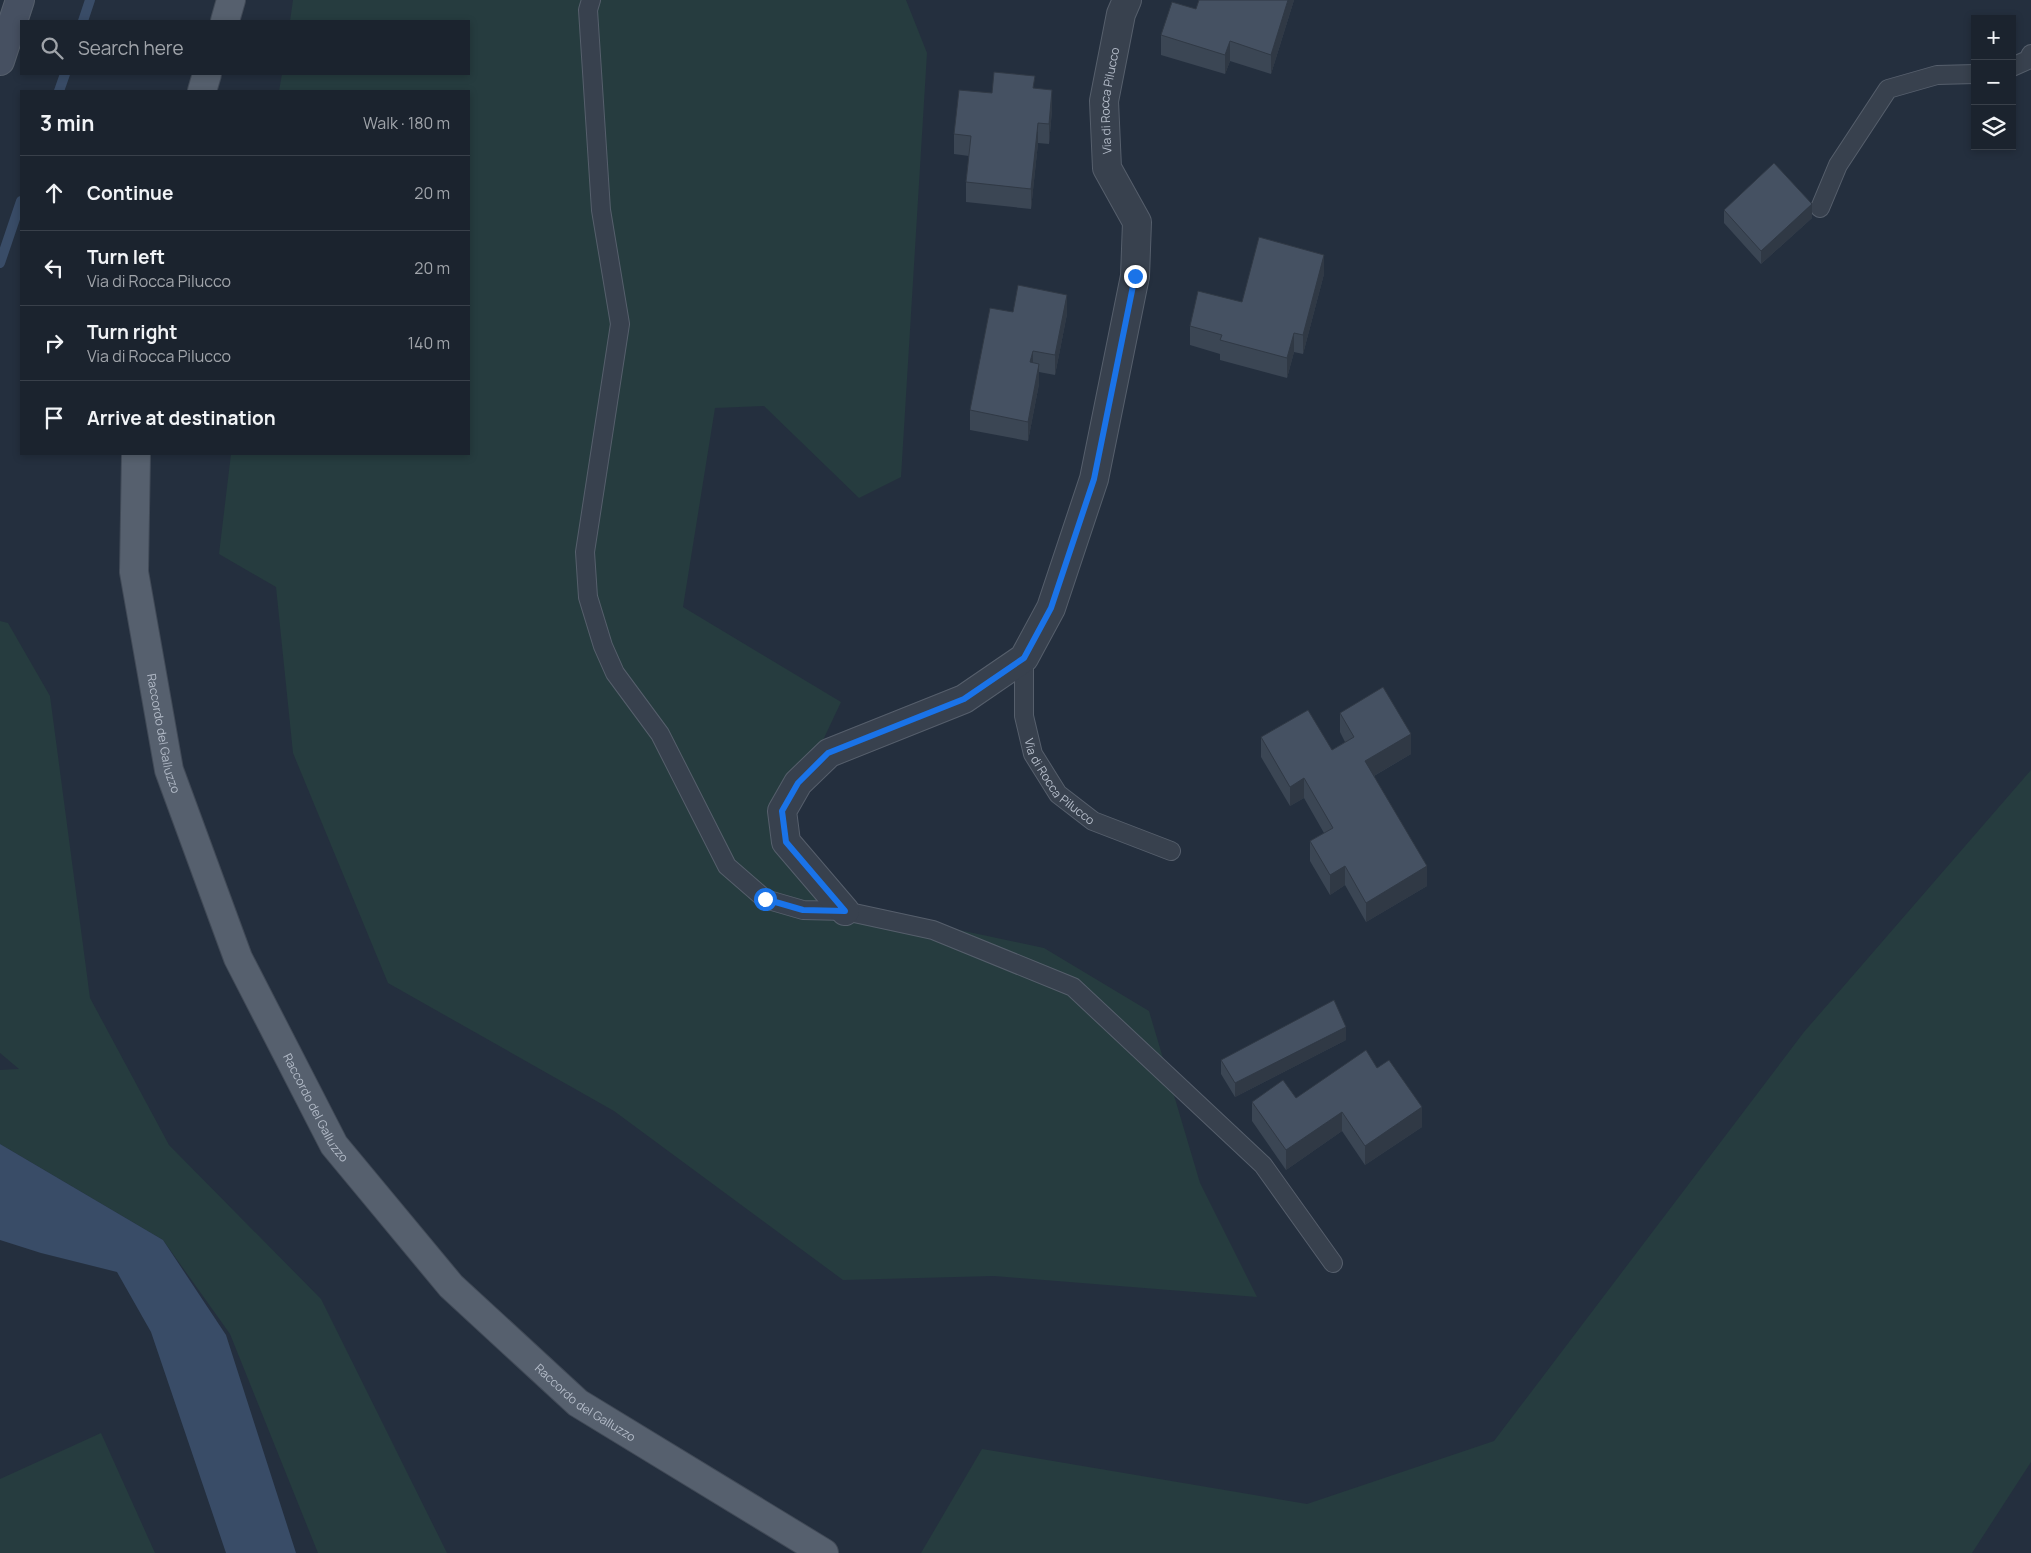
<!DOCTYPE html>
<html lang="en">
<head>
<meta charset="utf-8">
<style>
  :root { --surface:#1b232e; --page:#282f3a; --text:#f1f3f6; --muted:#a0a4aa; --line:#39404a }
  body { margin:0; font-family:Manrope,sans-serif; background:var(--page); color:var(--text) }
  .controls { position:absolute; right:15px; top:15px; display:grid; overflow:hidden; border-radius:0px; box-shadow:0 2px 8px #0003 }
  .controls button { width:45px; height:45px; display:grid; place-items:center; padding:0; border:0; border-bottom:1px solid var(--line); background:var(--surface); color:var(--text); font:25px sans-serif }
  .stop { position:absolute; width:15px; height:15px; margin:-11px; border:4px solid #1a73e8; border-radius:50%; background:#fff }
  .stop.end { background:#1a73e8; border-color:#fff; box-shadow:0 1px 5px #0008 }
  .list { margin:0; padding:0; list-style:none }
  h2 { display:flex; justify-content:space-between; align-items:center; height:65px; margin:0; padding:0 20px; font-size:21px }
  h2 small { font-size:16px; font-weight:400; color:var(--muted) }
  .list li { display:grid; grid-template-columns:32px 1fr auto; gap:15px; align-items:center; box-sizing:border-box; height:75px; padding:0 20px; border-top:1px solid var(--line) }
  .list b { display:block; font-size:19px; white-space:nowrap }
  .list p { margin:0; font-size:16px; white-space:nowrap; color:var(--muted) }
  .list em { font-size:16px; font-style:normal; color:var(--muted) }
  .icon { flex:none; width:28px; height:28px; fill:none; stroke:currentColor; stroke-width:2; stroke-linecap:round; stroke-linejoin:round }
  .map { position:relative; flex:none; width:2031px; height:1553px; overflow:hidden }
  .search { position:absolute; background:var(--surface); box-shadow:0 2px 8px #0003; left:20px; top:20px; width:450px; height:55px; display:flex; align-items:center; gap:12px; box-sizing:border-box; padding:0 18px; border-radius:0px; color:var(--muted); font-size:19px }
  .panel { position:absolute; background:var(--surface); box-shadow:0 2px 8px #0003; left:20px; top:90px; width:450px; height:365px; border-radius:0px }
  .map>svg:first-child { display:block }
  .green { fill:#263c3f }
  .water { fill:#394c67 }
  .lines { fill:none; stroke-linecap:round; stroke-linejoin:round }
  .stream { stroke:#394c67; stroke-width:10 }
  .service-casing { stroke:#565f6c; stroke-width:20 }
  .minor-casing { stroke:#565f6c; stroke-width:30 }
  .secondary-casing { stroke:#565f6c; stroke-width:30 }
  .primary-casing { stroke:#414a57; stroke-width:30 }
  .service { stroke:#38414e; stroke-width:18 }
  .minor { stroke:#38414e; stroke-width:28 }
  .secondary { stroke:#465061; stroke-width:28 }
  .primary { stroke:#56606e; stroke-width:28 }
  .wall { fill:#3b4654 }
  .shaded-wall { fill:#303945 }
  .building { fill:#455162; stroke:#303945 }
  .route { stroke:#1a73e8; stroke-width:6 }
  .labels { text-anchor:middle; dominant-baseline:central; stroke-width:4.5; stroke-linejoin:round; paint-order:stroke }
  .street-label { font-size:12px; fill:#b4bcc9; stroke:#1d2633 }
</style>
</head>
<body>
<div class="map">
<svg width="2031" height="1553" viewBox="0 0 2031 1553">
  <rect width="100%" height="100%" fill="#242f3e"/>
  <path class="green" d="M293 0H906L927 53 901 477 859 498 764 406 715 408 683 607 841 702 774 844 832 903 1044 948 1149 1011 1200 1183 1257 1297 994 1276 843 1280 614 1111 388 983 293 753 276 587 219 554 231 454H469V91H279L282 74H469V21H290Z
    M0 621 8 623 50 696 90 998 169 1145 321 1299 447 1553H318L230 1334 163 1240 0 1144V1070L19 1069 0 1053Z
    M2031 770V1462L1972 1553H921L982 1449 1307 1504 1494 1441 1804 1032Z
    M101 1433 155 1553H0V1479Z"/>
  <path class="water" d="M0 1144 163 1240 226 1335 296 1553H226L151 1332 117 1272 41 1253 0 1240Z"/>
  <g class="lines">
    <path class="stream" d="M83 21 90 0
      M59 91 65 74
      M0 263 21 201"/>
    <g class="service-casing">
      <g id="service">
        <path d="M591 0 588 10 601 210 620 324 585 552 588 597 603 646 615 673 660 734 727 866 765 899 803 910 845 911 933 930 1073 987 1263 1165 1333 1263"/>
        <path d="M2012 67 2028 60 2031 54"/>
        <path d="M1820 208 1838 165 1888 89 1937 75 1975 74"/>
        <path id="s1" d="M1024 658V716L1033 754 1058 794 1093 821 1171 851"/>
      </g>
    </g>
    <g class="minor-casing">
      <g id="minor">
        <path id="s2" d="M845 911 786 842 782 811 798 783 829 753 964 699 1024 658 1051 608 1094 479 1135 276 1137 222 1107 168 1104 101 1121 14 1127 0"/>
      </g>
    </g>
    <g class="secondary-casing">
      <path id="secondary" d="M0 61 20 0"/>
    </g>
    <g class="primary-casing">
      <g id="primary">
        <path d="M225 21 231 0"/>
        <path d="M202 91 207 74"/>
        <path id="s3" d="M136 454 134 572 169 770 238 958 334 1145 451 1286 578 1403 824 1553"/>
      </g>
    </g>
    <use href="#service" class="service"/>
    <use href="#minor" class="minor"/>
    <use href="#secondary" class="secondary"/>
    <use href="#primary" class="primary"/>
  </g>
  <path class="wall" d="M1199 0H1294L1271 74 1230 61 1225 74 1161 55V35L1196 9Z
    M1035 88 1052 110 1049 144 1038 143 1031 209 966 202V182L969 156 954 154V134L992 93Z
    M1724 210 1812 218 1761 264 1724 223Z
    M1324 274 1303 354 1294 352 1287 378 1220 360V354L1190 345V326L1242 302Z
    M1013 312 1067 314 1055 375 1039 372V384L1028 441 970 430V410Z
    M1340 713 1411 754 1374 776 1427 886 1366 922 1345 885 1330 895 1310 861V841L1324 833 1304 798 1290 806 1261 757V737L1332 750 1345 742 1340 732Z
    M1346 1040 1235 1097 1221 1074V1060Z
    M1296 1098 1422 1127 1365 1165 1342 1131 1286 1170 1252 1121V1102Z"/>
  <path class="shaded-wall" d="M1288 0H1294L1271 74V55Z
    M1230 41V61L1225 74V55Z
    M1052 90V110L1049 144V124Z
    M1038 123V143L1031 209V189Z
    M1812 204V218L1761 264V251Z
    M1324 255V274L1303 354V335Z
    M1067 295V314L1055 375V355Z
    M1294 333V352L1287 378V358Z
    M1033 351V371L1030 362Z
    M1039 364V384L1028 441V422Z
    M1411 734V754L1365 781V761Z
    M1304 778V798L1290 806V787Z
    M1345 866V885L1330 895V875Z
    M1427 866V886L1366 922V903Z
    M1346 1027V1040L1235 1097V1083Z
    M1422 1107V1127L1365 1165V1146Z
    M1342 1112V1131L1286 1170V1150Z"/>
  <path class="building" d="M1199 0H1288L1271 55 1230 41 1225 55 1161 35 1172 2 1196 9Z
    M994 72 1035 76 1033 88 1052 90 1049 124 1038 123 1031 189 966 182 971 136 954 134 959 90 992 93Z
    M1774 163 1812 204 1761 251 1724 210Z
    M1259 237 1324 255 1303 335 1294 333 1287 358 1220 340 1222 335 1190 326 1198 291 1242 302Z
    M1018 285 1067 295 1055 355 1033 351 1030 362 1039 364 1028 422 970 410 990 308 1013 312Z
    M1383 687 1411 734 1365 761 1427 866 1366 903 1345 866 1330 875 1310 841 1333 828 1304 778 1290 787 1261 737 1308 710 1332 750 1354 737 1340 713Z
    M1334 1000 1346 1027 1235 1083 1221 1060Z
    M1366 1050 1377 1068 1389 1060 1422 1107 1365 1146 1342 1112 1286 1150 1252 1102 1283 1080 1296 1098Z"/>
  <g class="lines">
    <path class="route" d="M765 899 803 910 845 911 786 842 782 811 798 783 828 753 964 699 1024 658 1051 608 1094 479 1135 276"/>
  </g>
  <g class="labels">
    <g class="street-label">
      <text stroke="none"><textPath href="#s2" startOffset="999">Via di Rocca Pilucco</textPath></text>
      <text stroke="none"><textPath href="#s3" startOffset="282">Raccordo del Galluzzo</textPath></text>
      <text stroke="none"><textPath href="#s1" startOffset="135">Via di Rocca Pilucco</textPath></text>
      <text stroke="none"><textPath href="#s3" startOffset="688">Raccordo del Galluzzo</textPath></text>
      <text stroke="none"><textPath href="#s3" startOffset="1091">Raccordo del Galluzzo</textPath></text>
    </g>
  </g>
</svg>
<div class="controls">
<button>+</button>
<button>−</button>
<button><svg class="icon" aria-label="layers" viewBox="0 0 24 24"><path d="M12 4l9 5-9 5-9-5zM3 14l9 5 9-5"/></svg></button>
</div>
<div class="stop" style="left:765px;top:899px"></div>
<div class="stop end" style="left:1135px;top:276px"></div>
<div class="search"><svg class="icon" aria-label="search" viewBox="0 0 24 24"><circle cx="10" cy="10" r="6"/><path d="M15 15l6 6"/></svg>Search here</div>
<section class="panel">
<h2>3 min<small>Walk · 180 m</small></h2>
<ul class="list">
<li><svg class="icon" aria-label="ahead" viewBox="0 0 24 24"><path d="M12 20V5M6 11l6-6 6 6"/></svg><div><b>Continue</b></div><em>20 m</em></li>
<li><svg class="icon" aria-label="left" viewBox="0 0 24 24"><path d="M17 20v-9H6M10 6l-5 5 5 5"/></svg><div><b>Turn left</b><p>Via di Rocca Pilucco</p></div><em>20 m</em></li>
<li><svg class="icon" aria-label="right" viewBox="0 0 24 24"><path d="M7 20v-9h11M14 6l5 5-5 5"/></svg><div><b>Turn right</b><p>Via di Rocca Pilucco</p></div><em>140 m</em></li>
<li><svg class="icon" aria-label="arrive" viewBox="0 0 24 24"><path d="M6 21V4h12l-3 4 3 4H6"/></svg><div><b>Arrive at destination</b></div></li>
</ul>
</section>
</div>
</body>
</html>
